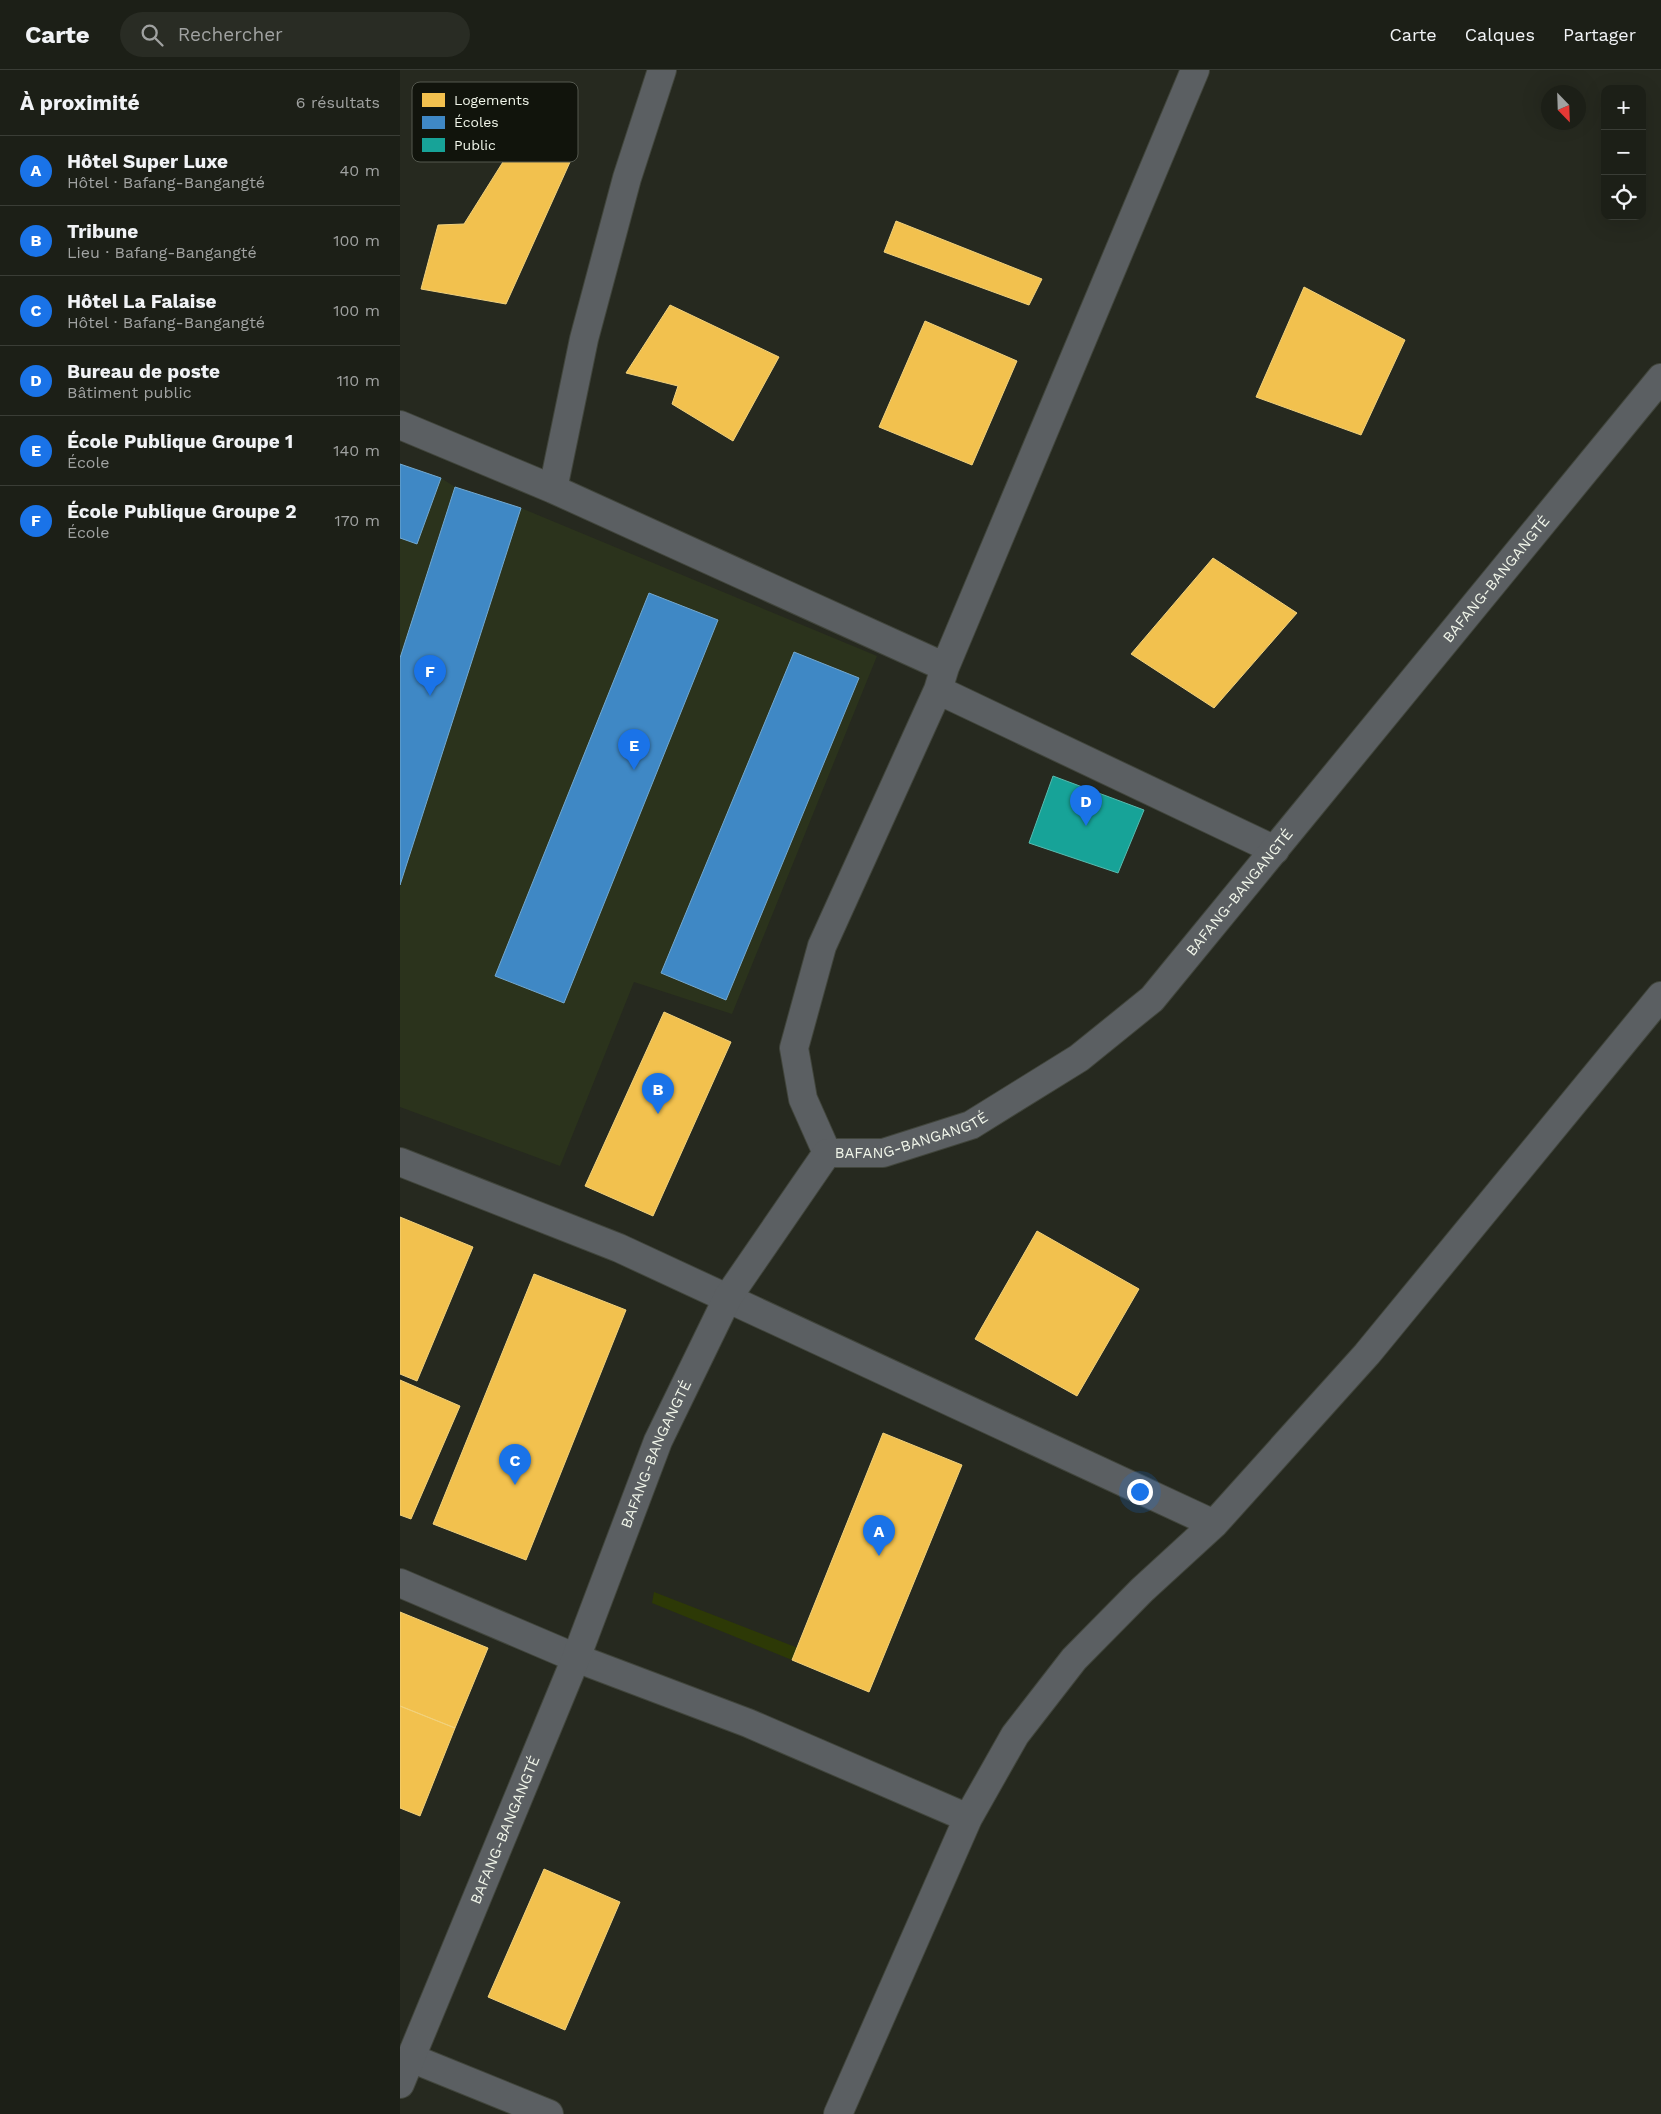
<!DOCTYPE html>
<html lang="fr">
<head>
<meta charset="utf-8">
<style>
  :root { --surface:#1c1f17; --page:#292c24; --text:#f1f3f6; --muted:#a0a2a1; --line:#3a3d36; --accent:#1a73e8 }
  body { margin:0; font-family:"Work Sans",sans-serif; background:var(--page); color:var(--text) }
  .controls { position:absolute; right:15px; top:15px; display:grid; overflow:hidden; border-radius:10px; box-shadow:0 5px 20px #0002 }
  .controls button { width:45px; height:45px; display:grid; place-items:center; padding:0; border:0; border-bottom:1px solid var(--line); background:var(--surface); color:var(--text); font:25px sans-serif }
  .compass { position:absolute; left:1141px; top:15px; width:45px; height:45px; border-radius:50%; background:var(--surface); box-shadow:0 5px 20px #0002; rotate:157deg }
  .you { position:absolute; left:739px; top:1421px; width:18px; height:18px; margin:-12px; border:4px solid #fff; border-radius:50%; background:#1a73e8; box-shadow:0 0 0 8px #1a73e833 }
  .badge { display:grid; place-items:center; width:32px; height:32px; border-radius:50%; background:var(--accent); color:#fff; font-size:16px; font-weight:700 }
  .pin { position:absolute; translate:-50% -41px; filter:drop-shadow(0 1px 2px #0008) }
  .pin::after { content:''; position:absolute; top:26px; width:18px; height:15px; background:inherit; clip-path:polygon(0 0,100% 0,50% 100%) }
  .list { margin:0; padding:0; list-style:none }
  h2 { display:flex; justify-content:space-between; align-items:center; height:65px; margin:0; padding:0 20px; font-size:21px }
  h2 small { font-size:16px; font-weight:400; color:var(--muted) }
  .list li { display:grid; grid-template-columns:32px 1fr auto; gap:15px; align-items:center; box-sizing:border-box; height:70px; padding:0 20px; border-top:1px solid var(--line) }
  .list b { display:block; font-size:19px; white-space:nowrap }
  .list p { margin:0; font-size:16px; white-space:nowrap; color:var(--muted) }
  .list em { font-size:16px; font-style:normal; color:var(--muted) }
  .icon { flex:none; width:28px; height:28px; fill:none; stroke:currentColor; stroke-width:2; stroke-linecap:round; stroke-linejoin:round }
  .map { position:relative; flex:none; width:1261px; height:2044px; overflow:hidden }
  header { display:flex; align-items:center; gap:30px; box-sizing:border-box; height:70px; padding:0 25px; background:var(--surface); border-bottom:1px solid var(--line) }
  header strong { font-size:24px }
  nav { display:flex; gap:28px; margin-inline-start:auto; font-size:18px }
  .search { width:350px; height:45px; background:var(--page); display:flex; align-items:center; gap:12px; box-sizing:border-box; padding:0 18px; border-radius:28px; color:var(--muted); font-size:19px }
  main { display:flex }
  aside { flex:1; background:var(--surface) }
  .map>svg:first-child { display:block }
  .built { fill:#2b331c }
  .green { fill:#2d3906 }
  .homes { fill:#f2c14e; stroke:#f1d17c }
  .schools { fill:#3f88c5; stroke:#74a9d0 }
  .public { fill:#17a398; stroke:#58bcb0 }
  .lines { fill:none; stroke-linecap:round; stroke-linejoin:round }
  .minor-casing { stroke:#41453c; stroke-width:30 }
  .tertiary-casing { stroke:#41453c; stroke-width:30 }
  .minor { stroke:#5b5f62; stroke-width:28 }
  .tertiary { stroke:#5b5f62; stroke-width:28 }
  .labels { text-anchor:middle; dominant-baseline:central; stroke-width:5; stroke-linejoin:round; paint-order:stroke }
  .street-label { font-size:15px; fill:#f0f5e9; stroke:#11140c }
  .key { fill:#11140c; stroke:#54584e; stroke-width:1 }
  .key-label { font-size:14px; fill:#f0f5e9 }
</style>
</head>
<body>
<header>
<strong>Carte</strong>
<div class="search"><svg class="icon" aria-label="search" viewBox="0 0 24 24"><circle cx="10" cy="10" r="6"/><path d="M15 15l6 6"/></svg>Rechercher</div>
<nav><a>Carte</a><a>Calques</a><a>Partager</a></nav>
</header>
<main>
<aside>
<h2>À proximité<small>6 résultats</small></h2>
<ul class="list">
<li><span class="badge">A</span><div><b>Hôtel Super Luxe</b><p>Hôtel · Bafang-Bangangté</p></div><em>40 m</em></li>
<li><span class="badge">B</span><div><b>Tribune</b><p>Lieu · Bafang-Bangangté</p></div><em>100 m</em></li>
<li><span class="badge">C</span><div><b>Hôtel La Falaise</b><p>Hôtel · Bafang-Bangangté</p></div><em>100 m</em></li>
<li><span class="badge">D</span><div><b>Bureau de poste</b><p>Bâtiment public</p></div><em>110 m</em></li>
<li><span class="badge">E</span><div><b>École Publique Groupe 1</b><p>École</p></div><em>140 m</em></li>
<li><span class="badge">F</span><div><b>École Publique Groupe 2</b><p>École</p></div><em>170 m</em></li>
</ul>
</aside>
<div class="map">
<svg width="1261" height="2044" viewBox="0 0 1261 2044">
  <rect width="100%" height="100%" fill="#26291f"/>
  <path class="built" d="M0 394 41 408 55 417 121 438 477 586 332 944 234 912 160 1096 0 1037Z"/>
  <path class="green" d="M254 1522 398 1578 392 1590 252 1533Z"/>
  <path class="homes" d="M123 60 175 81 106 234 21 219 38 155 64 154Z
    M496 151 642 209 629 235 484 182Z
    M904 217 1005 270 961 365 856 327Z
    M270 235 379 287 333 371 272 334 278 316 226 303Z
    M525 251 617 291 572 395 479 357Z
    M813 488 897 543 814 638 731 584Z
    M264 942 331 972 253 1146 185 1116Z
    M0 1147 73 1177 17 1311 0 1304Z
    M637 1161 739 1219 677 1326 575 1269Z
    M134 1204 226 1240 126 1490 33 1454Z
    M0 1310 60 1336 11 1449 0 1445Z
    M483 1363 562 1395 469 1622 392 1590Z
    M0 1542 88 1578 55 1658 0 1636Z
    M0 1636 55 1658 20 1746 0 1738Z
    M144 1799 220 1832 165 1960 88 1927Z"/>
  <path class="schools" d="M0 394 41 408 17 474 0 468Z
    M55 417 121 438 0 815V588Z
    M249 523 318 550 164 933 95 906Z
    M394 582 459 608 326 930 261 903Z"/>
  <path class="public" d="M653 706 744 740 718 803 629 773Z"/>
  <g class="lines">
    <g class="minor-casing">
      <path id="minor" d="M0 355 153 419 545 597
        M153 419 184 269 227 108 262 0
        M538 620 875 780
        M427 1083 403 1029 394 978 422 876 538 620 545 597 795 0
        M0 1092 219 1178 814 1454
        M0 1513 176 1588 348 1653 568 1748
        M11 1988 149 2044
        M438 2044 568 1748 615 1665 674 1589 742 1520 814 1454 967 1284 1261 926"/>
    </g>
    <g class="tertiary-casing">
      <g id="tertiary">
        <path id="s1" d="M0 2014 176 1588 258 1371 328 1227 427 1083H483L571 1055 679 988 752 929 1261 308"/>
      </g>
    </g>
    <use href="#minor" class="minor"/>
    <use href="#tertiary" class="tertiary"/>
  </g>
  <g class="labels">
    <g class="street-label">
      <text stroke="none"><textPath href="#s1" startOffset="1940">BAFANG-BANGANGTÉ</textPath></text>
      <text stroke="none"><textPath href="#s1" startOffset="1535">BAFANG-BANGANGTÉ</textPath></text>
      <text stroke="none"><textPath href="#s1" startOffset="1115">BAFANG-BANGANGTÉ</textPath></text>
      <text stroke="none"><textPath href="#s1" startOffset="680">BAFANG-BANGANGTÉ</textPath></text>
      <text stroke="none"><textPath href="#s1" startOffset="275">BAFANG-BANGANGTÉ</textPath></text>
    </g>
  </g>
  <rect x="12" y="12" width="166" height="80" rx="8" class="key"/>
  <rect x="22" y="23" width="23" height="14" fill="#f2c14e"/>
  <rect x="22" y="46" width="23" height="13" fill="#3f88c5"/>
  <rect x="22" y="68" width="23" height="14" fill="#17a398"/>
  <g class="key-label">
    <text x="54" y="35">Logements</text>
    <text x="54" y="57">Écoles</text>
    <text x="54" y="80">Public</text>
  </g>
</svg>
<div class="controls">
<button>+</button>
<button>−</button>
<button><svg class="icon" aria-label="locate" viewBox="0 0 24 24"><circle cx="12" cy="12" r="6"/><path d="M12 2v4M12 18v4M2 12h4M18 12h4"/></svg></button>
</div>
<svg class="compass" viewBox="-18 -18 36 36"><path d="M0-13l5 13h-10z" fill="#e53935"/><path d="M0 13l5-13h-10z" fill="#a0a2a1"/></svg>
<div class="you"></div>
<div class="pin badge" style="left:479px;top:1486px">A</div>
<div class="pin badge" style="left:258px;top:1044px">B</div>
<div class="pin badge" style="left:115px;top:1415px">C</div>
<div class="pin badge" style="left:686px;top:756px">D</div>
<div class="pin badge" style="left:234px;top:700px">E</div>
<div class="pin badge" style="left:30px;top:626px">F</div>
</div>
</main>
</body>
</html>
